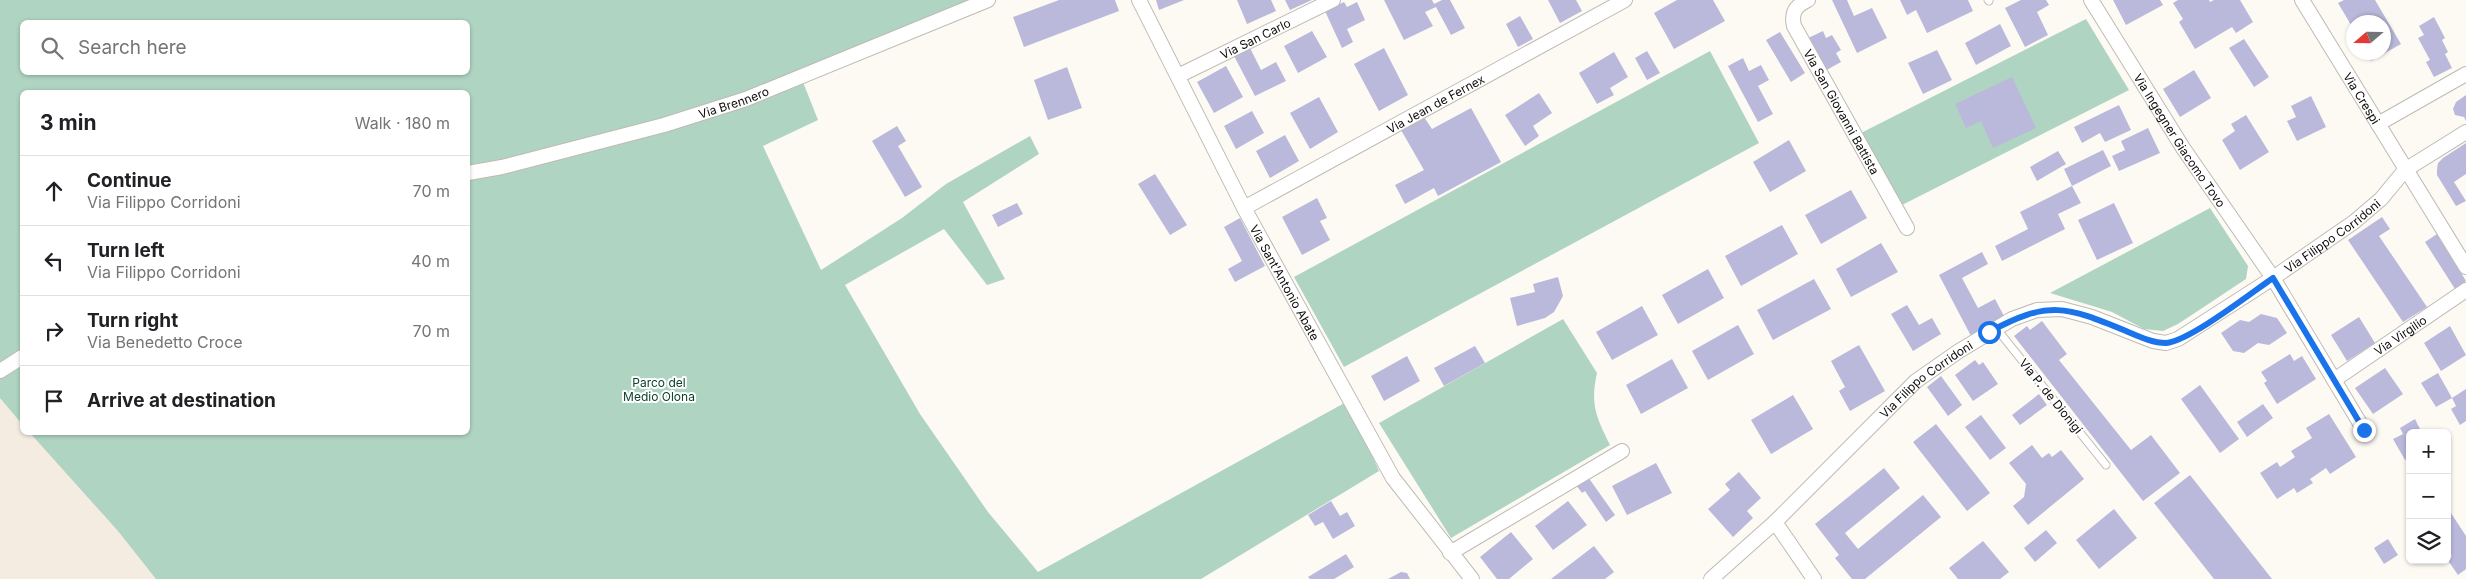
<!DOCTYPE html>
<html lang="en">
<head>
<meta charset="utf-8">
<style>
  :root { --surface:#fff; --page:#f2f2f2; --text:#202124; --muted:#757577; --line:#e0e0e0 }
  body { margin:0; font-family:Inter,sans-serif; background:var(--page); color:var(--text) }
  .controls { position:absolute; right:15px; bottom:15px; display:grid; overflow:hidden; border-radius:8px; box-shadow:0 1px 4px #0004 }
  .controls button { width:45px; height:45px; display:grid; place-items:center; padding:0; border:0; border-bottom:1px solid var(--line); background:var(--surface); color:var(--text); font:25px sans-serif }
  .compass { position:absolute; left:2346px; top:15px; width:45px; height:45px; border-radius:50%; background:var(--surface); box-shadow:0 1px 4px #0004; rotate:250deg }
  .stop { position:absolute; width:15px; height:15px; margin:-11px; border:4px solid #1a73e8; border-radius:50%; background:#fff }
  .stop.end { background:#1a73e8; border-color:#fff; box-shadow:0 1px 5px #0008 }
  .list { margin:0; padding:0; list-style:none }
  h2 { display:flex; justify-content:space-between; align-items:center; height:65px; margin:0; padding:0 20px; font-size:21px }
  h2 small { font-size:16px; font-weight:400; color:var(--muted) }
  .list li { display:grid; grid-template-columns:32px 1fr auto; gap:15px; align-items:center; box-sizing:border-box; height:70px; padding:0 20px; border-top:1px solid var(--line) }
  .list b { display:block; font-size:19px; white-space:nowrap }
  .list p { margin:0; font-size:16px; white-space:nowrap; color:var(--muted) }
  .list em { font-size:16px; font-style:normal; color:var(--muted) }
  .icon { flex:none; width:28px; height:28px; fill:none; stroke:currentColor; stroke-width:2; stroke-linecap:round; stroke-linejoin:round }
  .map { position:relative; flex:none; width:2466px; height:579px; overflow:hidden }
  .search { position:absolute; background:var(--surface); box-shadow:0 1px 4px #0004; left:20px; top:20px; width:450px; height:55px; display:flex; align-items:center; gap:12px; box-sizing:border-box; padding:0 18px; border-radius:8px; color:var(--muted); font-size:19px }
  .panel { position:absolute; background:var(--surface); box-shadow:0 1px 4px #0004; left:20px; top:90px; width:450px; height:345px; border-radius:8px }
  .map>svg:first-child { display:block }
  .built { fill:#f4ece1 }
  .green { fill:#afd4c2; fill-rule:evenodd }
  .building { fill:#bab9db }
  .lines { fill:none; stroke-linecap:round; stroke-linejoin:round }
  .service-casing { stroke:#bebab5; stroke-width:9 }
  .minor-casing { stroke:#bebab5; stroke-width:16 }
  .service { stroke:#fff; stroke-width:7 }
  .minor { stroke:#fff; stroke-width:14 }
  .route { stroke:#1a73e8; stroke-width:6 }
  .labels { text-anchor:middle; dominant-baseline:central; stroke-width:4; stroke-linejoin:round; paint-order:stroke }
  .street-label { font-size:12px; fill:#0d0c0a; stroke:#fff }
  .park-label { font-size:12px; fill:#0d402d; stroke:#fff }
</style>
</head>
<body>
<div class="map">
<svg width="2466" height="579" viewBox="0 0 2466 579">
  <rect width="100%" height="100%" fill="#fdfaf4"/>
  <path class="built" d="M22 369V432L224 433 191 579H0V384Z"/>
  <path class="green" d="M0 0H987L801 77 818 120 763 146 821 270 902 218 946 184 1030 136 1039 154 963 202 1005 279 987 285 944 229 845 285 920 414 988 512 1038 572 1348 401 1379 471 1201 579H156L118 531 30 433 468 432V92H22V424L0 398ZM22 22H468V72H22Z
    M2086 19 2129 90 1902 205 1861 133Z
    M1710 51 1759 143 1344 367 1294 277Z
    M2210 208 2248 266 2246 279 2178 324 2163 331 2144 329 2112 312 2050 293Z
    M1563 319 1597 373C1590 405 1596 416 1610 445L1451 538 1379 423Z"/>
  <path class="building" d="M1059 0H1115L1119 11 1024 47 1013 17Z
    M1156 0H1184L1159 10Z
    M1237 0H1271L1276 11 1247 24Z
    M1285 0H1312L1290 10Z
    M1384 0H1432L1434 4 1442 0H1450L1465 28 1451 35 1436 7 1425 12 1433 26 1404 40Z
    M1548 0H1576L1582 11 1560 23Z
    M1677 0H1713L1725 21 1674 49 1654 13Z
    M1832 0H1847L1854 16 1872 8 1887 38 1857 53Z
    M1900 0H1968L1973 11 1927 33 1916 10 1907 15Z
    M2021 0H2046L2049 5 2037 12 2048 35 2025 47 2005 8Z
    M2113 0H2160L2163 5 2126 25Z
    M2178 0H2209L2210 2 2214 0H2240L2253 22 2236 33 2232 27 2195 49 2179 22 2183 19 2173 3Z
    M2344 0H2375L2401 44 2371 61 2366 52H2384V22H2354V30L2338 3Z
    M1344 2 1347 7 1357 2 1365 20 1347 29 1353 42 1342 48 1325 11Z
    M1520 16 1533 39 1518 47 1506 24Z
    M2434 17 2445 38 2442 40 2448 52 2445 54 2452 68 2434 77 2426 62 2430 60 2418 38 2424 35 2419 26Z
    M2000 24 2011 46 1976 65 1965 43Z
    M1312 31 1327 57 1298 73 1284 46Z
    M1823 31 1826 38 1832 35 1841 50 1836 53 1841 62 1821 73 1804 40Z
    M1780 32 1805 73 1791 82 1766 40Z
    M2244 39 2269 77 2254 87 2229 48Z
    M1249 46 1261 70 1276 62 1286 81 1255 96 1233 54Z
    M1384 48 1408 95 1379 111 1354 64Z
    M1937 50 1952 80 1923 94 1908 63Z
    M1647 51 1660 73 1647 80 1635 58Z
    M1614 52 1628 77 1610 88 1614 95 1597 104 1579 73Z
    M1743 58 1749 71 1761 65 1769 80 1758 86 1773 114 1758 122 1728 66Z
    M1226 66 1243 97 1214 113 1197 82Z
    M1067 67 1082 108 1048 120 1034 80Z
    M2194 70 2211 98 2180 117 2163 89Z
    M2012 77 2036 128 1993 148 1981 121 1966 128 1955 104Z
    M1539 93 1552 113 1533 126 1539 136 1525 146 1505 115Z
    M2466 95V121L2464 117 2455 115 2453 109 2456 102Z
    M2311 96 2326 127 2297 141 2287 121 2296 117 2291 106Z
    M1319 97 1338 132 1310 149 1290 113Z
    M2119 105 2131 130 2105 142 2100 133 2082 143 2074 127Z
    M1471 108 1501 162 1438 196 1434 188 1405 204 1395 185 1424 170 1401 130 1424 117 1432 129Z
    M1252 111 1264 133 1236 149 1224 126Z
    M2246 115 2269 152 2240 170 2222 140 2235 131 2231 124Z
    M897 126 906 141 898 146 922 187 905 197 872 141Z
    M2148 128 2160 153 2119 171 2112 156 2125 150 2121 141Z
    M1285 135 1299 161 1270 178 1256 151Z
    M1789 140 1806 171 1770 192 1753 162Z
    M2466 143V174L2454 182 2466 201 2456 206 2437 175V169L2438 163 2443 158Z
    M2103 150 2111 166 2072 186 2064 169Z
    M2058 151 2066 164 2037 181 2030 167Z
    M1155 174 1187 225 1170 235 1138 184Z
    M2072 186 2081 203 2058 214 2065 229 2002 261 1995 246 2028 229 2020 212Z
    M1851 190 1867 218 1821 244 1805 215Z
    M1317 198 1327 218 1320 221 1330 240 1302 255 1282 217Z
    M1017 203 1023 214 998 227 992 215Z
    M2114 203 2133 243 2097 260 2078 220Z
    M2382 217 2390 229 2379 236 2427 307 2403 322 2348 240Z
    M1240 218 1265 266 1235 282 1228 269 1242 261 1224 227Z
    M1782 225 1798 254 1741 286 1725 256Z
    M2437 234 2466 281 2455 289 2425 242Z
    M1881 243 1898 272 1851 297 1836 269Z
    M1982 252 1988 264 1962 278 1978 308 1995 299 2005 318 1971 336 1939 275Z
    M1708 269 1724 298 1678 324 1662 295Z
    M1558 277 1563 296 1554 312 1545 318 1517 326 1510 298 1535 292 1533 284Z
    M1814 279 1831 309 1773 340 1757 310Z
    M1907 305 1919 325 1932 318 1941 334 1913 351 1891 314Z
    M1642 306 1658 335 1612 360 1596 332Z
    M2261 314 2277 318 2287 333 2269 345 2258 343 2244 353 2233 351 2221 333 2240 320 2249 322Z
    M2359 317 2375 343 2347 361 2331 335Z
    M2042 321 2067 354 2059 360 2131 450 2151 435 2180 473 2143 501 2014 336 2027 326 2030 330Z
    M1738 325 1754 354 1708 380 1692 351Z
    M2450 326 2466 355 2441 371 2424 343Z
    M1859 345 1885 391 1850 411 1839 391 1845 387 1831 361Z
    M1475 346 1485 363 1444 386 1434 368Z
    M2290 354 2294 361 2302 356 2316 379 2277 404 2264 383 2267 381 2261 372Z
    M1407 356 1420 381 1384 401 1371 376Z
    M1672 359 1688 388 1641 414 1626 385Z
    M1975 360 1979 365 1983 362 1998 384 1973 401 1955 375Z
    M2385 368 2403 394 2373 414 2355 388Z
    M2438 373 2452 398 2436 407 2421 383Z
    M1941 376 1962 405 1948 416 1927 387Z
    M2200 385 2239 439 2220 453 2181 399Z
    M2466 389V421L2460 425 2451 409 2456 406 2452 398Z
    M2039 394 2047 405 2020 425 2012 415Z
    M1793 395 1813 429 1771 454 1751 420Z
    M2263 404 2273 418 2247 437 2237 422Z
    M2329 414 2356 457 2330 474 2326 468 2310 479 2313 483 2297 493 2294 488 2277 499 2260 473 2277 462 2280 467 2295 457 2291 451 2312 438 2306 428Z
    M1981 415 2006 448 1990 460 1965 427Z
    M2415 419 2422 433H2410V457L2405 460 2393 439 2403 434 2400 428Z
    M1936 424 1990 493 1967 511 1913 442Z
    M2032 445 2042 458 2049 453 2052 457 2061 450 2084 479 2028 525 2013 506 2024 497 2026 484 2009 463Z
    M1656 463 1672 493 1627 515 1612 486Z
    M1884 468 1900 488 1845 533 1858 549 1923 495 1941 517 1865 579H1852L1835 558 1839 555 1815 524Z
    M1739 472 1761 498 1747 511 1753 518 1733 537 1708 509 1730 490 1725 484Z
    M2190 475 2272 579H2214L2154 503Z
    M1588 477 1615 515 1606 522 1585 491 1582 493 1576 485Z
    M1331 501 1340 516 1347 512 1355 526 1333 539 1323 522 1315 526 1308 515Z
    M1568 501 1587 525 1553 550 1535 526Z
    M2447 507 2466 536V569L2458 575 2447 559 2452 556 2447 549Z
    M2114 509 2137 538 2099 569 2076 540Z
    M2046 530 2057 543 2035 562 2024 548Z
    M1511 532 1533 559 1509 579H1497L1480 557Z
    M2388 539 2398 555 2384 564 2374 548Z
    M1983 541 2009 572 2000 579H1958L1949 568Z
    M1594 546 1614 572 1605 579H1551Z
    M1346 554 1354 567 1334 579H1310L1308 577Z
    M1401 572 1407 573 1410 579H1388Z"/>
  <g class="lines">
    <g class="service-casing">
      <path id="service" d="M1988 0 1989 1
        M1996 328 2106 465"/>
    </g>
    <g class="minor-casing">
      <g id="minor">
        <path id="s1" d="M1139 0 1244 208 1393 478 1472 579"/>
        <path id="s2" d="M1808 0C1795 6 1791 13 1794 26L1907 228"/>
        <path id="s3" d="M2091 0 2183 148 2273 278 2364 430"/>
        <path id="s4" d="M2302 0 2466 267"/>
        <path id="s5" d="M1178 76 1333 0"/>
        <path d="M2378 124 2466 74"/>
        <path id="s6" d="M468 173 502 167 664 125 746 99 988 0"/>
        <path id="s7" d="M1244 208 1625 0"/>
        <path d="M0 371 22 357"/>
        <path id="s8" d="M2334 380 2466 290"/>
        <path d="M1775 522 1814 579"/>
        <path d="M1450 553 1622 451"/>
        <path id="s9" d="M1711 579 1775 522 1916 381 1959 351 2012 319 2037 310 2062 309 2092 317 2153 341 2166 343 2178 339 2273 278 2354 222 2381 199 2405 170 2466 132"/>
      </g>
    </g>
    <use href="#service" class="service"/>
    <use href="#minor" class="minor"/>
  </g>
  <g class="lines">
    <path class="route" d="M1989 332C2048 300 2066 306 2126 331 2138 336 2152 343 2166 343 2190 341 2251 293 2273 278L2364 430"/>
  </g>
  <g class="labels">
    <g class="street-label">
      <text stroke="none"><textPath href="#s5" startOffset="86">Via San Carlo</textPath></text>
      <text stroke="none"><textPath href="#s4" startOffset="115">Via Crespi</textPath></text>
      <text stroke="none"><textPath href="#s6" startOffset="275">Via Brennero</textPath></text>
      <text stroke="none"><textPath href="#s7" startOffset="218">Via Jean de Fernex</textPath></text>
      <text stroke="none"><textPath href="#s2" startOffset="131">Via San Giovanni Battista</textPath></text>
      <text stroke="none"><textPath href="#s3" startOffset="166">Via Ingegner Giacomo Tovo</textPath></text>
      <text stroke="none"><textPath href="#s9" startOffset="759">Via Filippo Corridoni</textPath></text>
      <text stroke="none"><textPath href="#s1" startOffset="318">Via Sant'Antonio Abate</textPath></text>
      <text stroke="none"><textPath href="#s8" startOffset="80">Via Virgilio</textPath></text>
      <text stroke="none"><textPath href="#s9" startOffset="294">Via Filippo Corridoni</textPath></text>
      <text transform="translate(2051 396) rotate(51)">Via P. de Dionigi</text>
    </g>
    <g class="park-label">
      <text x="659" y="382">Parco del<tspan x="659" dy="14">Medio Olona</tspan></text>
    </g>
  </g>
</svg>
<div class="controls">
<button>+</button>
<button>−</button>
<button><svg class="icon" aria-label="layers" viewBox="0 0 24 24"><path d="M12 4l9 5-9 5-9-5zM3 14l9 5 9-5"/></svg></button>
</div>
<svg class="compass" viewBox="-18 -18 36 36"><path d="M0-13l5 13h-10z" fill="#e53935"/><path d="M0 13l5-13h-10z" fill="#757577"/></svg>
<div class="stop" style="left:1989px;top:332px"></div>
<div class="stop end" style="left:2364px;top:430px"></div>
<div class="search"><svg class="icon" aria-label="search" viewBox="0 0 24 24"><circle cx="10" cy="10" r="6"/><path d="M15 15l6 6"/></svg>Search here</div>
<section class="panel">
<h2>3 min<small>Walk · 180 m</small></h2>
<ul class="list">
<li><svg class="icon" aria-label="ahead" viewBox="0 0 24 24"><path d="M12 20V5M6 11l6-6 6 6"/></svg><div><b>Continue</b><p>Via Filippo Corridoni</p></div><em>70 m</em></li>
<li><svg class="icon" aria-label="left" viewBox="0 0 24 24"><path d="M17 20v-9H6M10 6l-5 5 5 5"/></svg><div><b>Turn left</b><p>Via Filippo Corridoni</p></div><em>40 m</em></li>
<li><svg class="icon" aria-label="right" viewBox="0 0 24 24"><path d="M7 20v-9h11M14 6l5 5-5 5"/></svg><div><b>Turn right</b><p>Via Benedetto Croce</p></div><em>70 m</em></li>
<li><svg class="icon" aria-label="arrive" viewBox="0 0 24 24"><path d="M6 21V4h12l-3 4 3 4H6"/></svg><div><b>Arrive at destination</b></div></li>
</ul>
</section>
</div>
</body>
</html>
